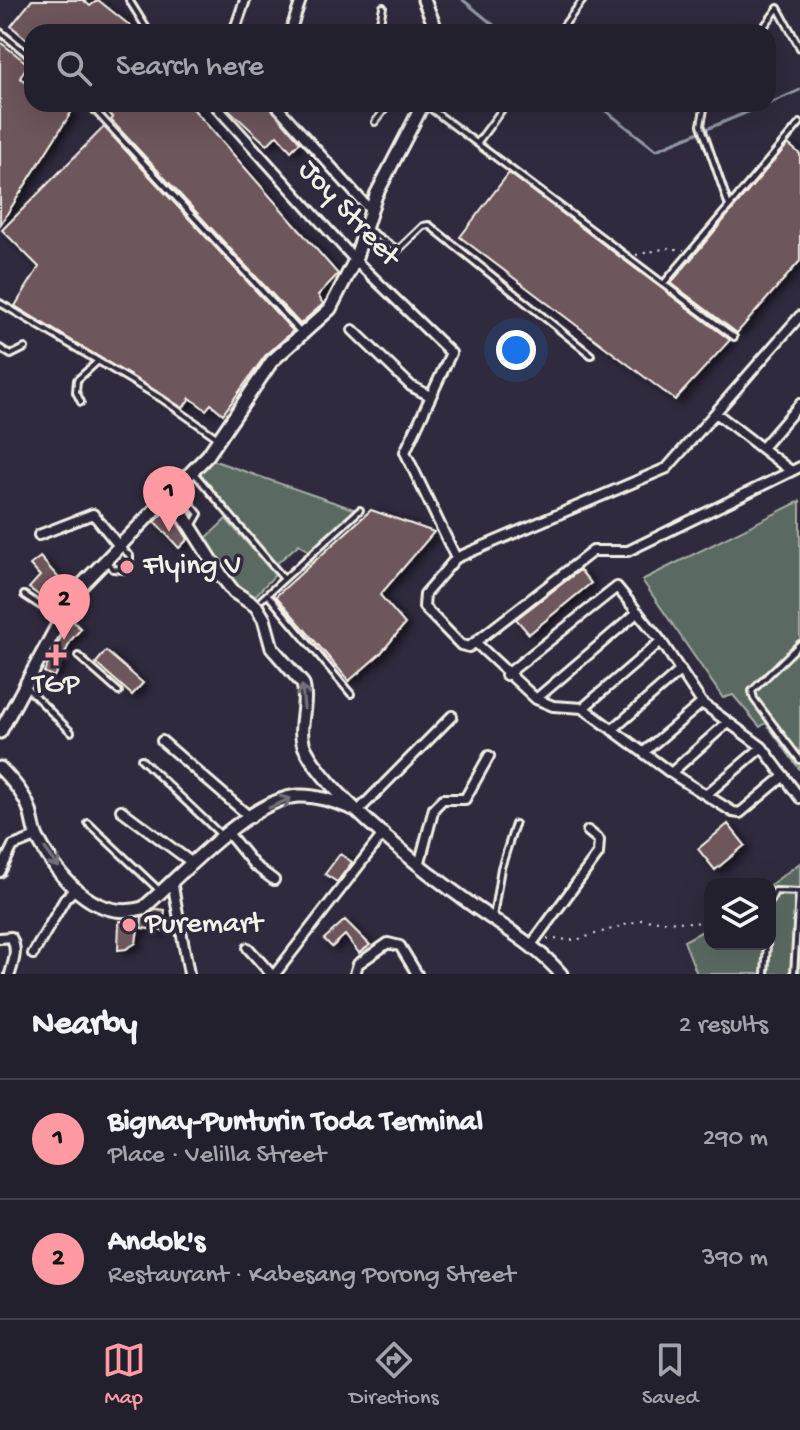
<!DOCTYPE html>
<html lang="en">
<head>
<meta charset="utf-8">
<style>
  :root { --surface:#23202e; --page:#2f2d3a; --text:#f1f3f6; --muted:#a3a3aa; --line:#403e4a; --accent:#ff9aa2 }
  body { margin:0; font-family:"Gochi Hand",sans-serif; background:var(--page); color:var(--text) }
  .controls { position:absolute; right:24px; bottom:24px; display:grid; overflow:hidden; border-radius:16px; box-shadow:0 8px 32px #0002 }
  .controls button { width:72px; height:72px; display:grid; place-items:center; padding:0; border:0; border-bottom:2px solid var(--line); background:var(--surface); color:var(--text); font:40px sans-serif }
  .you { position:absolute; left:516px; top:350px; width:28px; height:28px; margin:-20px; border:6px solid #fff; border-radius:50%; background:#1a73e8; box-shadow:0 0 0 12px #1a73e833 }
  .badge { display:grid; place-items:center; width:52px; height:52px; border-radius:50%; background:var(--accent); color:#111; font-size:26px; font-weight:700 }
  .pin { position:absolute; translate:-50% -66px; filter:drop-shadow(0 2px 4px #0008) }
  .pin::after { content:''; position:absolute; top:42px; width:28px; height:24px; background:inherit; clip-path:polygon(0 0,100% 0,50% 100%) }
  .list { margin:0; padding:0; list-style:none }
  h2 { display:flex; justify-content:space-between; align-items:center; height:104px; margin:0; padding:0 32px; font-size:34px }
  h2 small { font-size:26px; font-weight:400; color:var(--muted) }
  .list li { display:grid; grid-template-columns:52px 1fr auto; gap:24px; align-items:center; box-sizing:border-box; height:120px; padding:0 32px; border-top:2px solid var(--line) }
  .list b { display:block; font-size:30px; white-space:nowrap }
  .list p { margin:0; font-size:26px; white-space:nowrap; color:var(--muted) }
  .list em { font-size:26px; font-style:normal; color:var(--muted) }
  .icon { flex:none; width:44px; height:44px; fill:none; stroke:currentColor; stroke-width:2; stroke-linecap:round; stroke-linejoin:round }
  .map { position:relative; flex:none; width:800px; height:974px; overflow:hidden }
  .search { position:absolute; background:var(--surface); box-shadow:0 8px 32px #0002; left:24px; right:24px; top:24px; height:88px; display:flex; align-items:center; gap:20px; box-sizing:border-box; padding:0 28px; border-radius:24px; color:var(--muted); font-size:30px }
  .sheet { height:344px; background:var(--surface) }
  nav { display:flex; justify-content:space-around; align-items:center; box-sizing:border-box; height:112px; border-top:2px solid var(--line); background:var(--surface); font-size:22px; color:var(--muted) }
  nav a { display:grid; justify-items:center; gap:4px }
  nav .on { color:var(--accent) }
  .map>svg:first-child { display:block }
  .green { fill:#5a6b62; stroke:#a7aea5; stroke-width:2 }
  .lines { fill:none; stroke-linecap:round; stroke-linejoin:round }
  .stream { stroke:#9299a6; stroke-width:3 }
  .building { fill:#6d565c; stroke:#f4f1e8; stroke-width:2; filter:url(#shadow) }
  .service-casing { stroke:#f4f1e8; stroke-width:10 }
  .minor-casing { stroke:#f4f1e8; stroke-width:14 }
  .secondary-casing { stroke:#f4f1e8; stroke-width:17 }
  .path { stroke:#f4f1e8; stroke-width:2; stroke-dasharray:2 6; stroke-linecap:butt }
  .service { stroke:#2f2a3d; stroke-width:4 }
  .minor { stroke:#2f2a3d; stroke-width:8 }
  .secondary { stroke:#2f2a3d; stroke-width:11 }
  .oneway { stroke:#747079 }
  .poi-dot { fill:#ff9aa2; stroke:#2f2a3d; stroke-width:3 }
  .labels { text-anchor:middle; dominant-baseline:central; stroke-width:7; stroke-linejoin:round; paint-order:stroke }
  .street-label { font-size:30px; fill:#f4f1e8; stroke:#2f2a3d }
  .poi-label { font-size:30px; fill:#f4f1e8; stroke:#2f2a3d; text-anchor:start }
</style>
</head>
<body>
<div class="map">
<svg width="800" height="974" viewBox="0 0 800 974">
  <defs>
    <filter id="shadow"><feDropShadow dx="5" dy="3" stdDeviation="4" flood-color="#0009"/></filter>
  </defs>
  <rect width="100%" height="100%" fill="#2f2a3d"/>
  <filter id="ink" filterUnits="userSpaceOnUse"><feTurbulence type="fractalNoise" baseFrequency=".0125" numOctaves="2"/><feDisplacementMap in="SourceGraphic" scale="16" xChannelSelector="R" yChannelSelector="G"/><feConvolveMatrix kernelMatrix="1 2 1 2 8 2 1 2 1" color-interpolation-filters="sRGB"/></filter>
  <g filter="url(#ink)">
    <path class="green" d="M212 460 356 510 310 552 299 544 275 565 203 478 200 473Z
      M800 501V770L766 723 760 727 733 695 723 698 642 580Z
      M226 519 275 575 254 597 238 588 203 541Z
      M800 863V974H697L684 941 710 927V944H770V885Z"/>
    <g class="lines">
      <path class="stream" d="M463 0 502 32
        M597 104 656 150 767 104
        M768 104 800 90"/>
    </g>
    <path class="building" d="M32 0H83L90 6 98 0 133 28 130 32H32V44L11 26Z
      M0 42 28 64 20 78 32 86V104H61L72 111 0 225Z
      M115 104H189L338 274 318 295 323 304 300 324 111 120 113 118 109 113Z
      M223 104H268L300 142 291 151 277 135 267 145Z
      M104 127 293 331 265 356 223 414 211 404 206 410 190 398 183 408 15 306 39 267 2 230Z
      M788 144 800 154V261L737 333 671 283Z
      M509 173 730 340 675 400 460 237Z
      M168 508 188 539 179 548 155 522Z
      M371 510 434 532 380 595 405 624 381 653 349 681 276 596Z
      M40 557 65 585 51 604 29 588 40 576 30 565Z
      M580 570 591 583 529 634 516 619Z
      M73 621 81 629 71 640 54 677 44 672 65 629Z
      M106 651 143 683 132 695 96 663Z
      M728 824 745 845 715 870 698 849Z
      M340 854 352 862 337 882 325 874Z
      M157 909 165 910 162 931 141 928 142 917Z
      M345 920 370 945 359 953 345 935 332 947 324 939Z
      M119 921 139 922 136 943 126 949 118 950Z"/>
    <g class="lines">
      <g class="service-casing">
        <path id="service" d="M129 0 149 32
          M0 32 32 58
          M378 32 383 7
          M559 32 583 0
          M760 32 778 8 800 48
          M89 104 302 334
          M705 104 701 125 729 206
          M426 105 734 337
          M375 122 389 104
          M478 142 506 104
          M367 229 398 250 423 226 429 225 591 355
          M665 282 800 123
          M0 303 162 399 219 439
          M0 348 11 355 25 348
          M81 402 76 392 77 380 97 362
          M195 474 284 579
          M178 489 199 514 192 526
          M120 546 130 556V564
          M107 562 113 569 124 570
          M24 595 59 618
          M268 595 351 694
          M262 599 360 510
          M800 644 752 691 754 699 800 760
          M78 656 119 692
          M26 687 71 732
          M141 759 221 835
          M88 823 159 890
          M770 902 775 891 800 892
          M493 917 501 868 515 824
          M765 974 767 944
          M794 974 799 892"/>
      </g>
      <g class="minor-casing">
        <path id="minor" d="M200 32H206
          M234 32 245 0
          M290 32 301 0
          M214 104 355 260 451 353 405 452 456 558
          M275 104 370 210
          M800 316 667 468 456 558 425 594 424 607 461 645 469 647 593 551H628L800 467
          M353 330 411 386 428 395
          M716 413 791 471
          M762 448 800 404
          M39 535 93 514 119 546
          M476 643 536 699 553 706 583 708 671 773 733 812 740 813 784 776
          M506 675 617 587 661 641 702 703 762 747 800 798
          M536 699 638 612
          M583 708 661 641
          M612 730 681 670
          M162 741 251 818
          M644 752 702 703
          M671 773 728 722
          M707 794 762 747
          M121 810 191 862
          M358 811 452 716
          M228 833 254 865 274 880
          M420 862 434 808 443 799H465L489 756
          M0 872 13 846 36 837
          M172 881 189 974
          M0 938 11 937C18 949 14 961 10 974
          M531 945 598 854 599 840 588 831
          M248 948 271 974
          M33 954 65 899 75 889
          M275 974 384 833
          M355 974 358 964 388 943 400 946 417 974"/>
      </g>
      <g class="secondary-casing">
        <path id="secondary" d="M424 0 437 32
          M171 496 223 578 234 592 256 606 264 619 272 648 303 684C309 705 295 731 306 750 332 799 428 874 475 907 505 928 537 946 561 974
          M0 732 76 591 208 455 272 361 330 309 355 260 376 195 423 104
          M0 768C11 779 24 794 29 808 33 818 33 830 38 839 59 878 95 922 143 908 181 876 248 800 298 796 317 795 336 802 353 809"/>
      </g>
      <path class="path" d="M636 255 667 248 684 250
        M547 939 576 940 641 920 710 923"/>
      <use href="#service" class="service"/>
      <use href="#minor" class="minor"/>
      <use href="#secondary" class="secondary"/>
    </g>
    <defs><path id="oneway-shaft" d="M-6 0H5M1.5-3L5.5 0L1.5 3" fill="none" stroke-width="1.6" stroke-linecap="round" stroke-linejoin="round" transform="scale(2)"/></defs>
    <g class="oneway">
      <use href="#oneway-shaft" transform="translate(303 697) rotate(-95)"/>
      <use href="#oneway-shaft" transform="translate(280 803) rotate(-24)"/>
      <use href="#oneway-shaft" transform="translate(52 858) rotate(54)"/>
    </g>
  </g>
  <g class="poi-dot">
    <circle cx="127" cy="567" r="8"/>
    <path d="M52 643h8v8h8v8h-8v8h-8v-8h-8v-8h8z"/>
    <circle cx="129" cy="925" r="8"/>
  </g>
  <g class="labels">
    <g class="street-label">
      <text transform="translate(348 214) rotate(47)">Joy Street</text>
    </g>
    <g class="poi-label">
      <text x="143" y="567">Flying V</text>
      <text x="56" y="686" text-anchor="middle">TGP</text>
      <text x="145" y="925">Puremart</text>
    </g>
  </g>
</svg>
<div class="controls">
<button><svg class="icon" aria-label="layers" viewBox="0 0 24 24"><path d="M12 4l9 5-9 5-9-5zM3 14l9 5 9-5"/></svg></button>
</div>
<div class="you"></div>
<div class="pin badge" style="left:169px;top:532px">1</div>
<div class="pin badge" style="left:64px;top:640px">2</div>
<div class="search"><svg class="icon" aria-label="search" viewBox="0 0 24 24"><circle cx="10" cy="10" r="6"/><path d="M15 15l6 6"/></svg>Search here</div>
</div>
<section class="sheet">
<h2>Nearby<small>2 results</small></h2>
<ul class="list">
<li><span class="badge">1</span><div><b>Bignay-Punturin Toda Terminal</b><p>Place · Velilla Street</p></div><em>290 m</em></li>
<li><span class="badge">2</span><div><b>Andok's</b><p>Restaurant · Kabesang Porong Street</p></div><em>390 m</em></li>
</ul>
</section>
<nav>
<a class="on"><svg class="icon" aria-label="map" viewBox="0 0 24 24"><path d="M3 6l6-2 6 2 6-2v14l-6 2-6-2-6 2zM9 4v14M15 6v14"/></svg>Map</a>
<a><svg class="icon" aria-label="directions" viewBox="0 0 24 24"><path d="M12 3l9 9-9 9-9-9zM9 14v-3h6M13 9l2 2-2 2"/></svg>Directions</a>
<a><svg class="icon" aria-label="saved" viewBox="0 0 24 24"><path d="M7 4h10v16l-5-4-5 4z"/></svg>Saved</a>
</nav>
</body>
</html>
